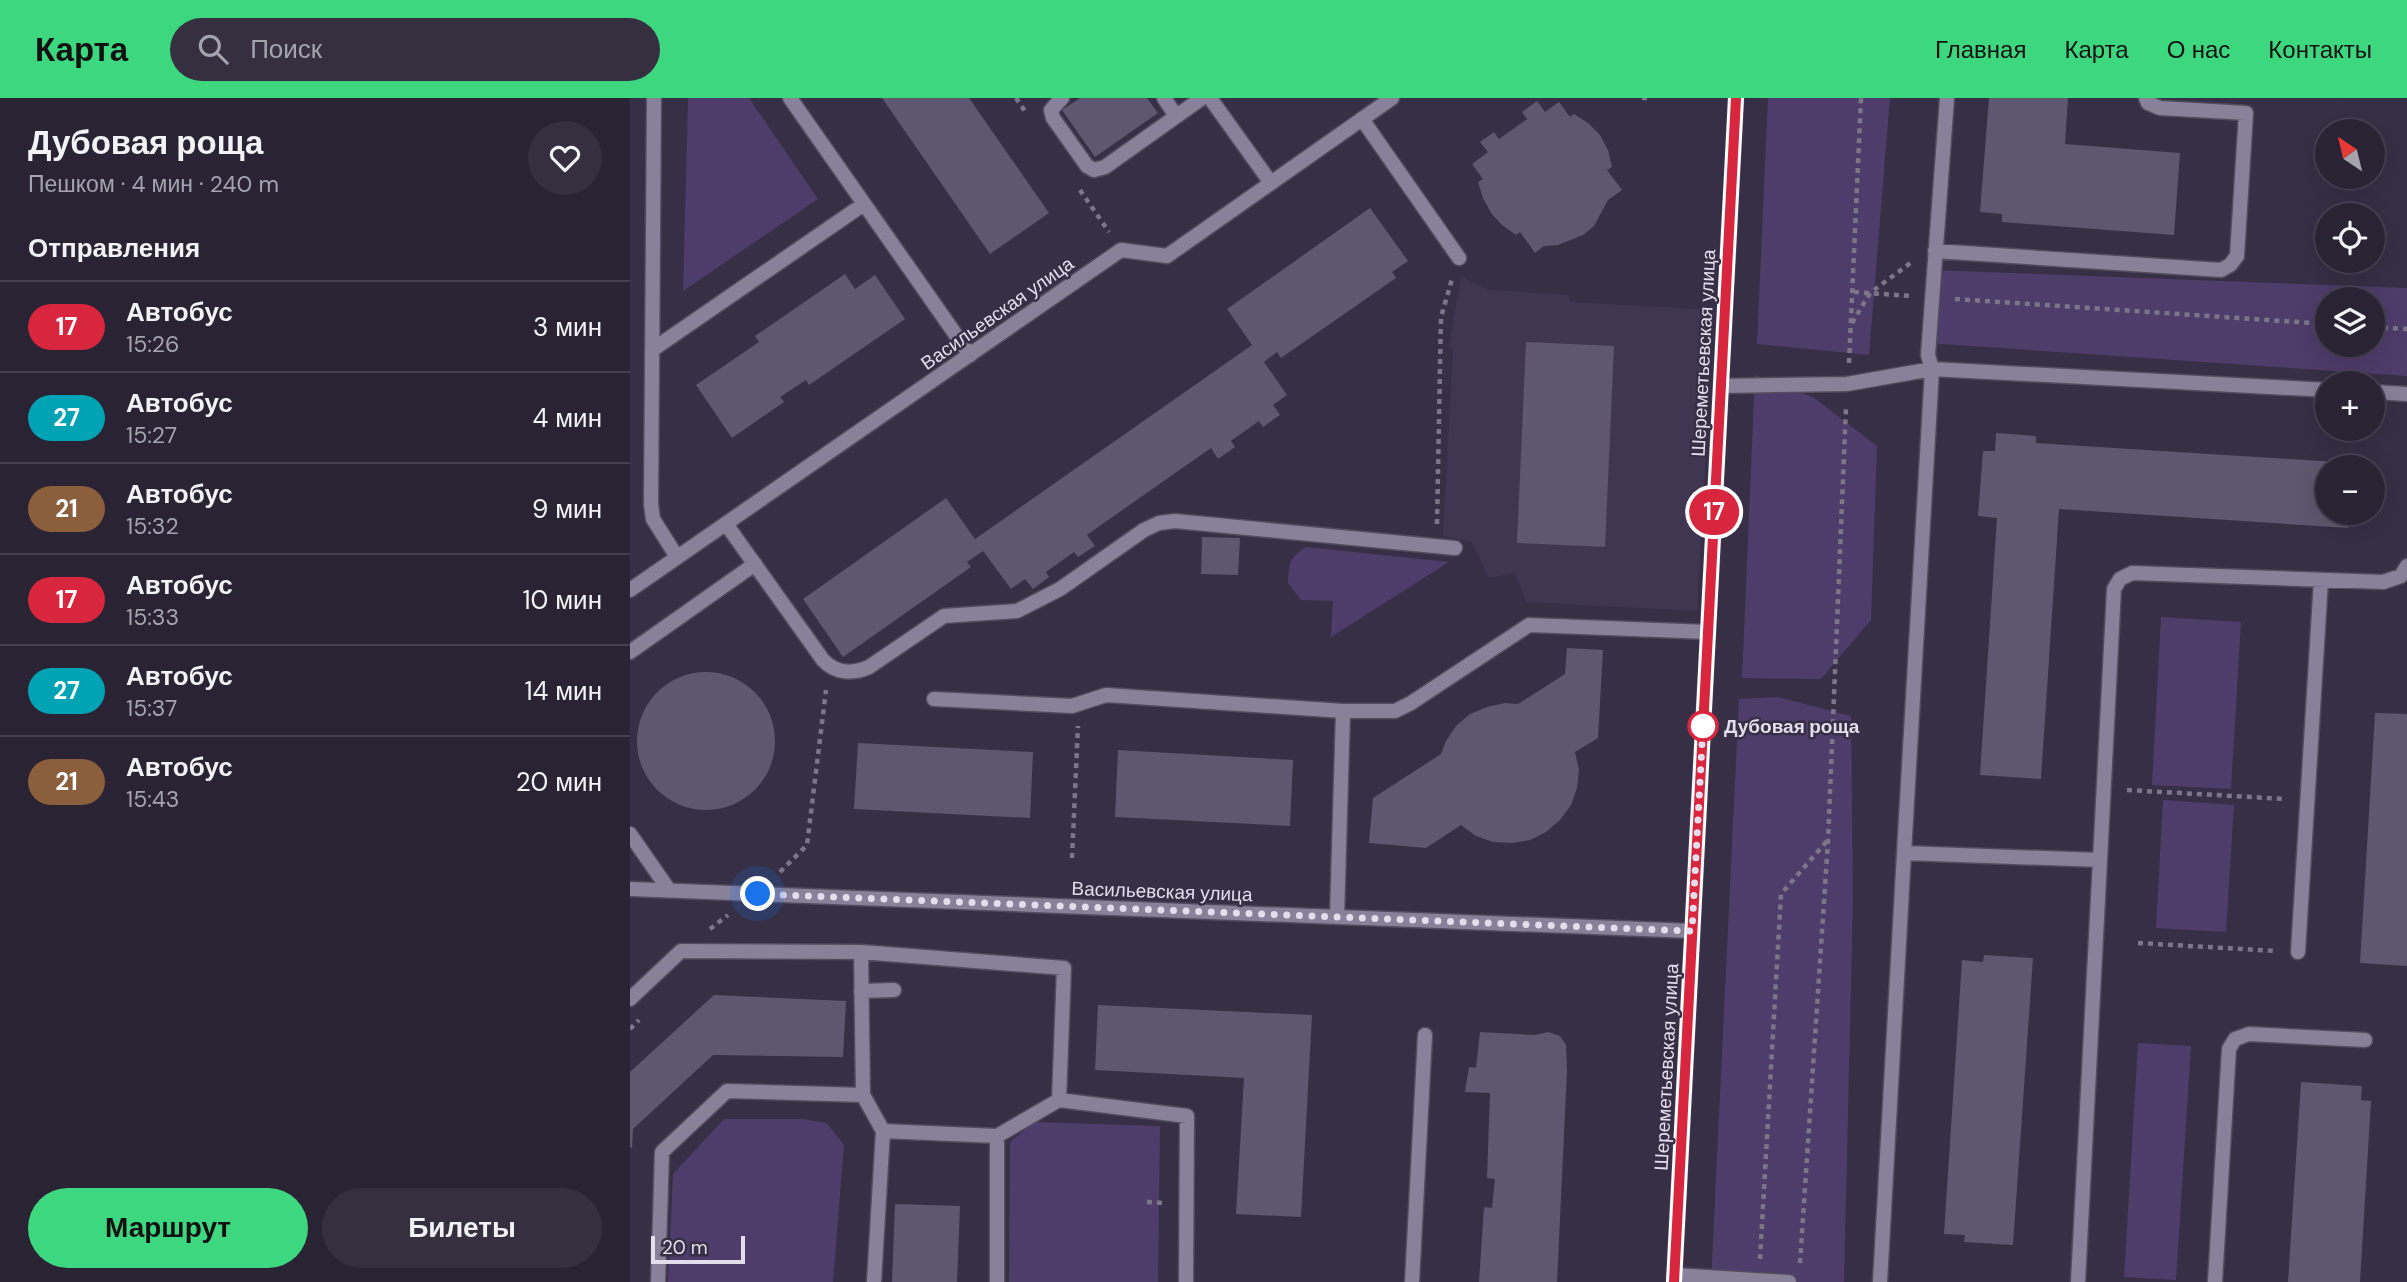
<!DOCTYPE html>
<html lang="ru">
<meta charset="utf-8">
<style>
body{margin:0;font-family:"DM Sans",sans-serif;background:#352f40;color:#f1f3f6;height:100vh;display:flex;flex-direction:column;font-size:26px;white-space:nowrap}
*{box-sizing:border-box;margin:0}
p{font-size:23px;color:#a5a4ac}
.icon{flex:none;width:38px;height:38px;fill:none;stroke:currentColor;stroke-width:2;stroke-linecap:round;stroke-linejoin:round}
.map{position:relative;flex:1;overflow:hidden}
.details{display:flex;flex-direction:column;background:#292334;width:630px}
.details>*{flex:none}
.badge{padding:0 14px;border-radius:23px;font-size:24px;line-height:46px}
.needle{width:46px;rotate:325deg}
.controls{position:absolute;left:1685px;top:21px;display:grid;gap:14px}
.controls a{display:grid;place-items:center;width:70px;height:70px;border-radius:50%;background:#292334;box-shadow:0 7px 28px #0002,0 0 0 2px #45404f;font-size:35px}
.scale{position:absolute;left:21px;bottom:18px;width:94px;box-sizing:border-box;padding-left:7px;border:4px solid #e3deec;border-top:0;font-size:19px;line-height:24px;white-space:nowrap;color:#e3deec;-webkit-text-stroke:5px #372f45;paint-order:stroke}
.you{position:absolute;width:35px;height:35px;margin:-18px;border:5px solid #fff;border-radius:50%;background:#1a73e8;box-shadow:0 0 0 10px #1a73e833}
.map>.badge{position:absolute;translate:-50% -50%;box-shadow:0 0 0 4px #fff}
h2{padding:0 28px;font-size:26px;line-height:63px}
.round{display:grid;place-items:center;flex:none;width:74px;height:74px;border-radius:37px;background:#352f40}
.head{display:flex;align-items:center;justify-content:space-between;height:119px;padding:0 28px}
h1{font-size:33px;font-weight:600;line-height:52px}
.action{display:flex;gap:14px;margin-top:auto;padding:14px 28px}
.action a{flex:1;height:80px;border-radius:42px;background:#3cd77e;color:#111;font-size:28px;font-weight:600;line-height:80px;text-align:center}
.action a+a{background:#352f40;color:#f1f3f6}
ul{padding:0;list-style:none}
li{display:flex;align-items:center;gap:21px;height:91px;padding:0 28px;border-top:2px solid #45404f}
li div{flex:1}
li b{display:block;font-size:26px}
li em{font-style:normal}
li .badge{min-width:77px;font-weight:700;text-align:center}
header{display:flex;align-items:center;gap:42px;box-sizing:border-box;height:98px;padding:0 35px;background:#3cd77e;color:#111}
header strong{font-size:33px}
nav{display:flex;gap:38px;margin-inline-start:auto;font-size:24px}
.search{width:490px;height:63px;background:#352f40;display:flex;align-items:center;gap:18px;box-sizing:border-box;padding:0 24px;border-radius:38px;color:#a5a4ac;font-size:26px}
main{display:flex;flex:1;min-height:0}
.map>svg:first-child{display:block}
.built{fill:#403652}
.green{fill:#4e3c6a;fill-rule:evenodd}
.building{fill:#5f576f}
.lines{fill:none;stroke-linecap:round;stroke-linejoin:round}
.lane-casing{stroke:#524b5d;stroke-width:17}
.street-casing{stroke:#524b5d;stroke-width:17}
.path{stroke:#7d7689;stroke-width:4.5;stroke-dasharray:5 5;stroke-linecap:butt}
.lane{stroke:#89819a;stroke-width:14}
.street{stroke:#89819a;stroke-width:14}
.line-casing{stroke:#fff;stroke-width:16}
.line{stroke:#d7263d;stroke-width:10}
.walk{stroke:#e3deec;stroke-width:7;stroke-dasharray:0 12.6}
.stop-dot{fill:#fff;stroke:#d7263d;stroke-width:3.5}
.labels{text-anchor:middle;stroke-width:5;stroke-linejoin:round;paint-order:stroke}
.street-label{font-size:19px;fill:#e3deec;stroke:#372f45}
.stop-label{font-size:19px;font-weight:bold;fill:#e3deec;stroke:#372f45;text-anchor:start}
</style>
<header>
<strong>Карта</strong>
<div class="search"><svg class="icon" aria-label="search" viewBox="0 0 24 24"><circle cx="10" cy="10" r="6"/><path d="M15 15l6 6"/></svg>Поиск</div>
<nav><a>Главная</a><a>Карта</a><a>О нас</a><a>Контакты</a></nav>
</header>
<main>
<section class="details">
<div class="head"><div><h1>Дубовая роща</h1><p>Пешком · 4 мин · 240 m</p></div><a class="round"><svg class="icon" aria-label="heart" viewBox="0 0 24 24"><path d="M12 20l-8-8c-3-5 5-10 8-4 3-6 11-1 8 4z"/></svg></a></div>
<h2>Отправления</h2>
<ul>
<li><span class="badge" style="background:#d7263d;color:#fff">17</span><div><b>Автобус</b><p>15:26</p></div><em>3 мин</em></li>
<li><span class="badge" style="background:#00a3b4;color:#fff">27</span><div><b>Автобус</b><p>15:27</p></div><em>4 мин</em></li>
<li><span class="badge" style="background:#8b5e3c;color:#fff">21</span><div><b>Автобус</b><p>15:32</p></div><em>9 мин</em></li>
<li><span class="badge" style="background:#d7263d;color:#fff">17</span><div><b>Автобус</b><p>15:33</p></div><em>10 мин</em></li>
<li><span class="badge" style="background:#00a3b4;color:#fff">27</span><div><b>Автобус</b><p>15:37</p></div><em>14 мин</em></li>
<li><span class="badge" style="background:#8b5e3c;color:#fff">21</span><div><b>Автобус</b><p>15:43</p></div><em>20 мин</em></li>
</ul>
<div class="action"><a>Маршрут</a><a>Билеты</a></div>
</section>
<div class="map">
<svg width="1777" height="1184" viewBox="0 0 1777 1184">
<rect width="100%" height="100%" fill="#372f45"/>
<path class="built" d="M831,179L858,192L939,197L940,204L1084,212L1067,513L897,504L884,475L859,480L842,444L813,438L823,251L819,250Z"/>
<path class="green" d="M58,0H119L188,101L53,193Z
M1138,0H1260L1239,257L1127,246Z
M1302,172L1777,190V278L1297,245ZM1698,201H1743V247H1698Z
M1125,277L1183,299L1247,348L1241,522L1191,581L1112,580Z
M676,449L819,464L701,539L703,503L671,502L658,485C659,466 659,459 676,449Z
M1531,519L1611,524L1601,691L1522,687Z
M1148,599L1221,618L1223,801L1214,1184H1081L1109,601Z
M1533,702L1604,707L1596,834L1526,830Z
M1508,945L1561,948L1546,1182L1494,1179Z
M94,1021H173L197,1025L214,1047L203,1184H38L43,1076Z
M404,1024L530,1028L528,1184H379L380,1044Z"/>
<path class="building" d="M252,0H339L419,115L360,156Z
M450,0H517L528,15L465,59L432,12Z
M1359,0H1438L1435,46L1550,55L1544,137L1372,124V116L1350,114Z
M907,3L915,14L929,4L940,19L944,16L958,25L970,37L978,52L982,69L977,72L992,92L978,102L964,128L953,137L928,147L914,148L905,155L890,134L886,137L872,127L861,115L853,100L848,84L853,81L842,66L858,54L850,44L864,34L869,41L897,21L892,14Z
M740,110L778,163L762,174L766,180L651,260L647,254L634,264L657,297L643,307L650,317L633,329L629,323L601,343L605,349L588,361L581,350L471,427L457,437L465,448L448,459L444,454L416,474L419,479L403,491L395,481L381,491L353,453L337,464L341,469L213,559L173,501L316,400L345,441L622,247L597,211Z
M215,176L225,191L245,177L275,221L179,287L176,282L150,299L154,304L102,340L66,287L129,244L125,238Z
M896,244L984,248L975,449L887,445Z
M1366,335L1406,338V345L1723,365L1722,369H1698V415H1719L1718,430L1429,411L1411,681L1350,677L1367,420L1348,418L1353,353H1365Z
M572,439L610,440L608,477L571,476Z
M937,550L973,552L968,640L945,654L949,672L947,690L941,707L930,722L916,734L900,742L882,745L863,744L846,738L831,727L796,750L739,745L743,700L811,656L816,643L826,628L840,616L857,609L875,605L888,606L935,576Z
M7 643a69 69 0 1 1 138 0a69 69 0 1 1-138 0Z
M1745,615L1777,616V868L1730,865Z
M228,645L403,654L400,720L224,711Z
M488,652L663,662L660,728L485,719Z
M1354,857L1403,860L1383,1147L1334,1144L1335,1137L1314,1136L1332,862L1353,864Z
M84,897L216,903L213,959L83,957L3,1031L2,1050L0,1049V974Z
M468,907L682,917L671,1119L606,1116L614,980L465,972Z
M850,934L905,937L918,934L930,938L936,947L937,973L927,1184H849L854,1109L862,1110L865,1081L857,1080L860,995L835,994L839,969L846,970Z
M1671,984L1732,988L1731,1002L1741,1003L1730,1184H1658Z
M265,1106L330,1108L327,1184H262Z"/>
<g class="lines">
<g class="lane-casing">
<path id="lane" d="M24,0L21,406L23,421L47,459
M160,0L340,257
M432,0L421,12L423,20L457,68L464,72L475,69L572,0
M534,0L546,18
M580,0L641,85
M1317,0L1298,257L1302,271L1274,755L1470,762L1484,491L1490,481L1502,475L1753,484L1771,478L1777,468
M732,21L829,160
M1305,153L1591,172L1600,167L1607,158L1616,15L1530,10L1518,5L1516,0
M22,252L234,106
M1091,288L1217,286L1302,271L1698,292
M1743,294L1777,296
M96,426L193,562C206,576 223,576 239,569L314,518L387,513L430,491L514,432L529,425L545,423L825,450
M0,554L125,466
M304,601L442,608L476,597L713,613L707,819
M713,613H765L781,605L899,527L1078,534
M0,736L39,792
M231,854L434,870L429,1002
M1668,854L1691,482
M231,893L264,892
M0,901L51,853L231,854L233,997L253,1033L244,1184
M253,1033L367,1038
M1044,1177L1159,1184
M28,1184L32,1054L97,993L233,997
M367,1184V1038L429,1002L557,1018L556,1184
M782,1184L795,937
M1250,1184L1274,755
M1448,1184L1470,762
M1585,1184L1599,951L1605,941L1619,936L1735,942"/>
</g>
<g class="street-casing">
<path id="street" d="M0,492L491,152L537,158L762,0
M0,791L1062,833
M1044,1184L1106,0"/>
</g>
<path class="path" d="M386,0L397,16
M1012,0H1020
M450,92L479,134
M1224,194L1281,198
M1325,201L1698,226
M1222,225L1240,195L1283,163
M1743,229L1777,231
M1219,265L1231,0
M807,426L811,219L822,181
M1497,692L1656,701
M442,760L448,628
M150,774L177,747L196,592
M80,831L98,817
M1508,845L1646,853
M0,931L9,922
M517,1104L534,1105
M1130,1161L1151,796L1197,743
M1170,1165L1198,743L1216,309"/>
<use href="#lane" class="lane"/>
<use href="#street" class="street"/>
</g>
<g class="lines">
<g class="line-casing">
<path id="line" d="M1044,1184L1106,0"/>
</g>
<use href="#line" class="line"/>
<path class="walk" d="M128,796L1062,833L1073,628"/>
</g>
<circle class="stop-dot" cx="1073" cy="628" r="14"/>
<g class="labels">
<g class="street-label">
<text transform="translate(367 215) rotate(-35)" y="7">Васильевская улица</text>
<text transform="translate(1073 255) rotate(-87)" y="7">Шереметьевская улица</text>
<text transform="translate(532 793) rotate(2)" y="7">Васильевская улица</text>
<text transform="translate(1036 969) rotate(-87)" y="7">Шереметьевская улица</text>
</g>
<g class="stop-label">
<text x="1094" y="635">Дубовая роща</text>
</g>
</g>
</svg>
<div class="controls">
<a><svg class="needle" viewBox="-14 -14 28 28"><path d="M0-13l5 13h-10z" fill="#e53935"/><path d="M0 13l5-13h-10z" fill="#a5a4ac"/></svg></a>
<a><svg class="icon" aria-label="locate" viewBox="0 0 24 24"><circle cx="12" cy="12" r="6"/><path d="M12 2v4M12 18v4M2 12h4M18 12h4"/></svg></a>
<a><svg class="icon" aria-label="layers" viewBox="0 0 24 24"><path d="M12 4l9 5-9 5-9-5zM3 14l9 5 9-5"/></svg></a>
<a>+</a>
<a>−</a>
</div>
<div class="scale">20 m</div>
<div class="you" style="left:128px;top:796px"></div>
<b class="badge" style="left:1084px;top:414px;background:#d7263d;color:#fff">17</b>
</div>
</main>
